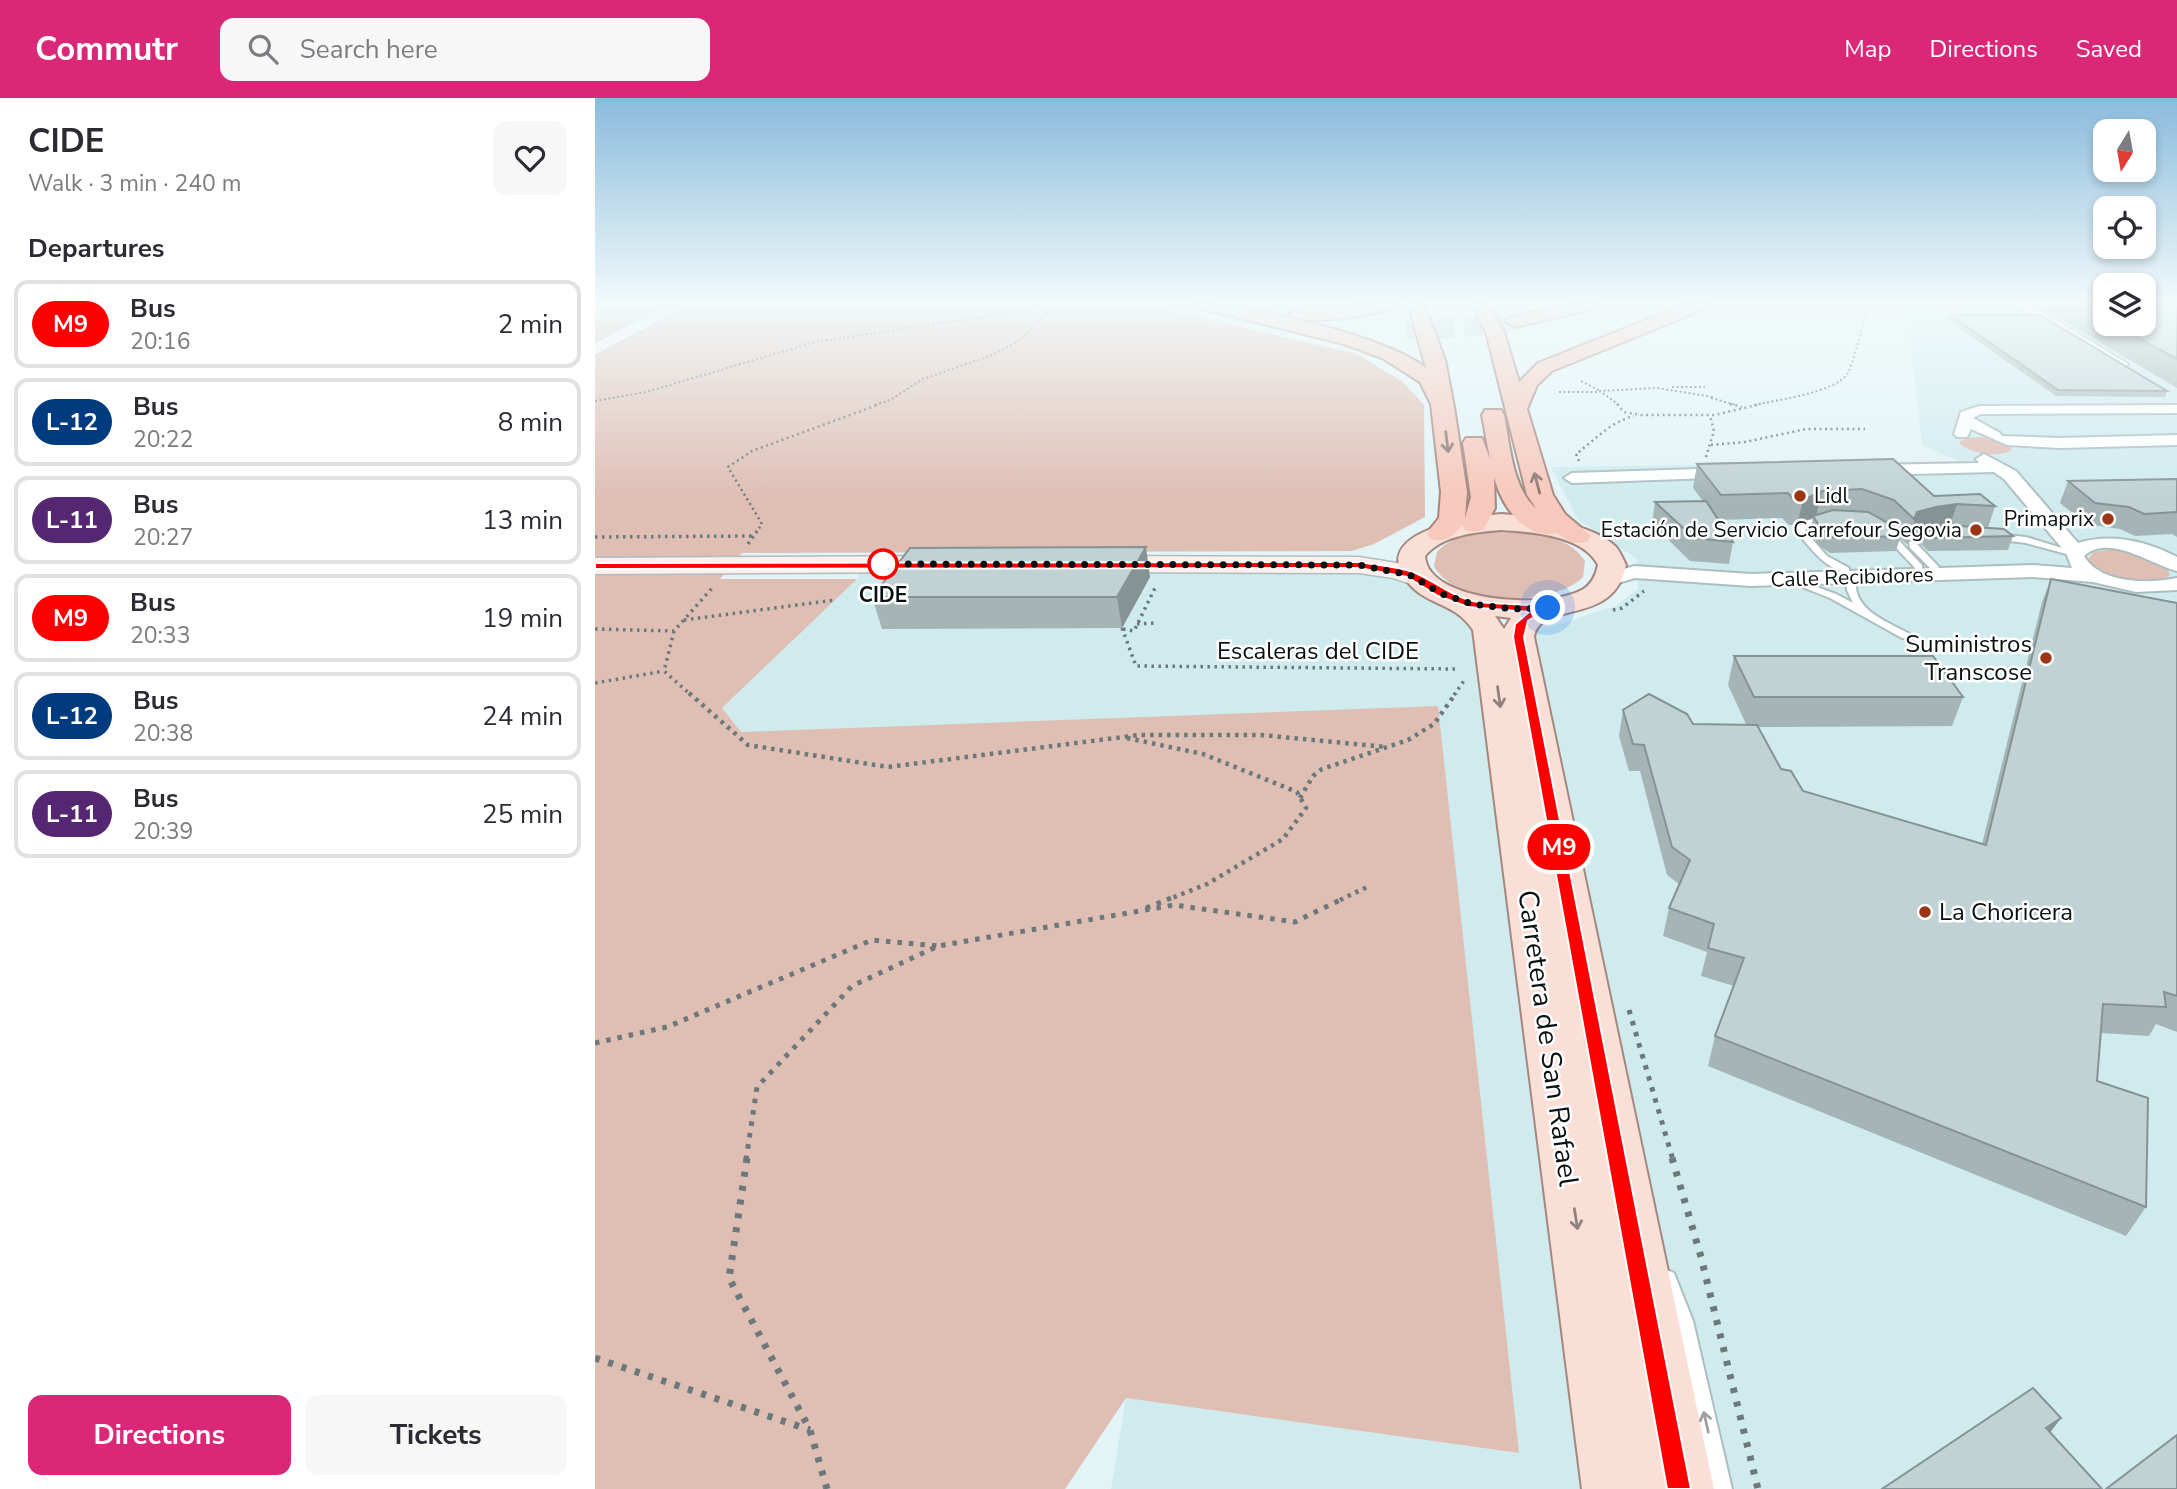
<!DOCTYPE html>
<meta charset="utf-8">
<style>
body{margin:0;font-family:"Nunito Sans",sans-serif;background:#f7f7f7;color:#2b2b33;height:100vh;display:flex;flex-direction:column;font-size:26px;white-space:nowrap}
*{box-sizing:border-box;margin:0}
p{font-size:23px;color:#7c7c81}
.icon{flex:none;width:38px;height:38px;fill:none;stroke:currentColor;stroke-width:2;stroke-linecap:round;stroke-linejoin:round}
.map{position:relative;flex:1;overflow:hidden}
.sheet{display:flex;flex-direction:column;background:#fff;width:595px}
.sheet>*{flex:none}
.badge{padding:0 14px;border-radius:23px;font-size:24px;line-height:46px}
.needle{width:46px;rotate:191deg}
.controls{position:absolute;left:1498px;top:21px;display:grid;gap:14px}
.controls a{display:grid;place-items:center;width:63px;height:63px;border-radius:14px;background:#fff;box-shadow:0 4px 10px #0003;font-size:35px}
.you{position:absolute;width:35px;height:35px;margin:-18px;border:5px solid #fff;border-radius:50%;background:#1a73e8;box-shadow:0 0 0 10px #1a73e833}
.map>.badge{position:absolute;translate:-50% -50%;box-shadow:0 0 0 4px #fff}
h2{padding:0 28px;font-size:26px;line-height:63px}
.round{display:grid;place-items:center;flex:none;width:74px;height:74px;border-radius:14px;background:#f7f7f7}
.overview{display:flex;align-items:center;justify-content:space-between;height:119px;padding:0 28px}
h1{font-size:33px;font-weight:700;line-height:52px}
.primary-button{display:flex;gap:14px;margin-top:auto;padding:14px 28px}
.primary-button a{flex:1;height:80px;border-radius:14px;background:#db2777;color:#fff;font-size:28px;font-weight:700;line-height:80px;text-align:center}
.primary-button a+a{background:#f7f7f7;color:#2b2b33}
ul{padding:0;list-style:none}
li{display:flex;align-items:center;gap:21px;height:88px;margin:0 14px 10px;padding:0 14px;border:4px solid #e1e1e2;border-radius:14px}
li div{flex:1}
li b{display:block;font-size:26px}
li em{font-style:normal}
li .badge{min-width:77px;font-weight:700;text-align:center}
header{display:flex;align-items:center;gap:42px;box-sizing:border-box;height:98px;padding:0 35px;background:#db2777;color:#fff}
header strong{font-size:33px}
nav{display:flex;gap:38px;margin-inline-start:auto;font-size:24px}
.search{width:490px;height:63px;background:#f7f7f7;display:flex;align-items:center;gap:18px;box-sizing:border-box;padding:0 24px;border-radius:14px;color:#7c7c81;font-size:26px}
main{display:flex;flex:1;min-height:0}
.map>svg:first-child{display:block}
.built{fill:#cfebee}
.green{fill:#dfbeb4}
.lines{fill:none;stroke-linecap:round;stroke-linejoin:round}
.highway-tunnel{stroke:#c2d2d4;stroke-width:19;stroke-dasharray:19 10;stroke-linecap:butt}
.lane-casing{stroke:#adbec1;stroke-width:4}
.street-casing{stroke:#adbec1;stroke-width:4}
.secondary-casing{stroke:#adbec1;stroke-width:3}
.primary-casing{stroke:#a48880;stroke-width:4}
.highway-casing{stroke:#a48880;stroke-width:4}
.path-far5{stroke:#6d787a;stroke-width:2;stroke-dasharray:2 2.5;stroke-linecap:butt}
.path-far4{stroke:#6d787a;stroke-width:2.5;stroke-dasharray:2 3.5;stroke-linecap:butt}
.path-far3{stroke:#6d787a;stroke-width:3.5;stroke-dasharray:2.5 4.5;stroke-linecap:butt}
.path-far2{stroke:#6d787a;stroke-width:4.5;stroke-dasharray:3.5 5;stroke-linecap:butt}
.path-far1{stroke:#6d787a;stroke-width:5;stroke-dasharray:4.5 7;stroke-linecap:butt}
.path{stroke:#6d787a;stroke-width:7;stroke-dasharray:5 9;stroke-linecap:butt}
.lane{fill:#fff;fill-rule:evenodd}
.street{fill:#fff;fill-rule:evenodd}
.secondary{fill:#fdefeb;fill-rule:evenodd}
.primary{fill:#fadfd7;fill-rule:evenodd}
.highway{fill:#f7c9bc;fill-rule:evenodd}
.wall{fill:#a5b5b6}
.shaded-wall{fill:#869394}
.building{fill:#c0d2d4;stroke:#869394;stroke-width:2}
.oneway{stroke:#8c766f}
.oneway2{stroke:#8e827e}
.oneway3{stroke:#9d9fa0}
.line{fill:#f00;stroke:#fff;stroke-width:2}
.walk{stroke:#0a1011;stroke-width:7;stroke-dasharray:0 12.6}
.poi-dot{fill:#9c3416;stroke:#fff;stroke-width:2.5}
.stop-dot{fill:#fff;stroke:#f00;stroke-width:3.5}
.labels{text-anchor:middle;stroke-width:5;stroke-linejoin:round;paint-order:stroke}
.far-poi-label{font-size:21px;fill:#0a1011;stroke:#fff;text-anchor:end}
.far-street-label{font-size:21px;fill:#0a1011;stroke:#fff}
.far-stop-label{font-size:21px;font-weight:bold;fill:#0a1011;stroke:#fff}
.poi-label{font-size:24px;fill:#0a1011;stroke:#fff;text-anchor:end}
.street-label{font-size:24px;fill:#0a1011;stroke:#fff}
.near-street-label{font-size:28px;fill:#0a1011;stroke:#fff}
</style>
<header>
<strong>Commutr</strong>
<div class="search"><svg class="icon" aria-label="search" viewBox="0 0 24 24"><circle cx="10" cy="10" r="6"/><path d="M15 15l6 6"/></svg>Search here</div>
<nav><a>Map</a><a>Directions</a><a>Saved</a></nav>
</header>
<main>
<section class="sheet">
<div class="overview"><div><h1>CIDE</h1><p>Walk · 3 min · 240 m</p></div><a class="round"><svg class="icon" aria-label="heart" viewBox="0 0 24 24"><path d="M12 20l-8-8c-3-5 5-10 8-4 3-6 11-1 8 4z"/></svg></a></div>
<h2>Departures</h2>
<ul>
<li><span class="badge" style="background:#f00;color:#fff">M9</span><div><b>Bus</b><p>20:16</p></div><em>2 min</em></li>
<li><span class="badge" style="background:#003b80;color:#fff">L-12</span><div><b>Bus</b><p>20:22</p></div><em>8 min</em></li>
<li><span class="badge" style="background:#552671;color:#fff">L-11</span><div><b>Bus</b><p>20:27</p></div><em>13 min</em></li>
<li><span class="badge" style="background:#f00;color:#fff">M9</span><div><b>Bus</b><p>20:33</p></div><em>19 min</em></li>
<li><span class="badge" style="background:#003b80;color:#fff">L-12</span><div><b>Bus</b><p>20:38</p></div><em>24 min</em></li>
<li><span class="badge" style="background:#552671;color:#fff">L-11</span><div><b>Bus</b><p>20:39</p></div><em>25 min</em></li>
</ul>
<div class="primary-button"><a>Directions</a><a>Tickets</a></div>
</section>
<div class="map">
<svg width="1582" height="1391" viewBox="0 0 1582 1391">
<rect width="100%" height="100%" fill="#e2f4f6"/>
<path class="built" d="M1311,206H1510V226H1549L1582,206V1391H516L531,1300L924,1355L146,634L127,610L262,481L263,472L746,471L809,479L882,526L955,529L1021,508L1043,491L1042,461L983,422L956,369L1364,363L1327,347Z"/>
<path class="green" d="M0,206H547L762,256L808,284L829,307L830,419L779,446L757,453L147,455L125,481H262L127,610L146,634L843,608L924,1355L531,1300L470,1391H0Z
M1371,340C1385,338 1409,339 1417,352C1402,360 1379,356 1366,347L1364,344Z
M916,433C942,435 975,439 990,463L988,479C959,509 860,509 839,468L842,454C860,434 890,433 916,433Z
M1517,451L1529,452L1571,467L1575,477C1559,492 1505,480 1493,461L1499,454Z"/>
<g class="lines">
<path class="highway-tunnel" d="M811,231L865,230L920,224"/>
<g class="lane-casing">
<path id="lane" d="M1232,419L1236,422L1235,424L1218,426L1210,432L1211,434L1232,458L1254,470V474C1233,474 1215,450 1203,435V429L1213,422Z
M1290,434H1296L1327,467V471H1321L1290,438Z
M1344,436L1348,439L1347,441L1322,446L1344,469L1339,472L1336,471L1315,450L1314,444Z
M1401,436L1431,439L1483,455L1479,458L1431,445L1398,441L1397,439Z
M1257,476L1262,479C1254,511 1293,524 1315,536V540H1307L1235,500L1189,482L1191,480H1197L1241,496L1258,505L1252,492V479Z
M1072,1172L1079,1175L1098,1223L1137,1391H1115L1078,1223L1062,1181L1065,1175Z"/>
</g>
<g class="street-casing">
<path id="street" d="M1420,206H1434L1533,266L1531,269H1521Z
M1582,307V315L1386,316L1378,320L1405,335L1407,338L1464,340L1582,337V347L1464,350L1412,347L1376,331L1372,339H1362L1359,336L1366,314L1384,308Z
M1389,356L1421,373L1483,445C1516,435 1551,443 1582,459V473C1557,467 1514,435 1489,458C1505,486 1555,486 1582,480V492L1541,494L1498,484L1438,479L1156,488L1040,480L1013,488L1006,486L1003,482L1006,478L1039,468L1156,476L1438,467L1477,470L1471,455L1409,381L1399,374L1276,377L1268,372L1276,367L1384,365L1381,361Z
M1136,370L1142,371L1144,375L1142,379L977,385L969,380L977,375Z"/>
</g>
<g class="secondary-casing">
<path id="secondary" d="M75,206H95L0,257V245Z
M353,458L363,460L367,466L363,472L353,474L0,476V460Z
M502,458L764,459L814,467L835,475L839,481L835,487L825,489L798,480L764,475L502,474L492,472L488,466L492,460Z"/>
</g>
<g class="primary-casing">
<path id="primary" d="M906,416C938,418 996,425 1020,448C1025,453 1028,461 1031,467C1019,530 945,501 939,539L1119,1391H987L878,532C860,505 836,508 817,489C766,436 871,419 906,416ZM906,432C936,434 988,437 1003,467C1001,476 998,484 990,490C959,512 833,506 830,458C847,437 882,434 906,432ZM900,518L916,520L909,531Z"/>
</g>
<g class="highway-casing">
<path id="highway" d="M601,206C653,206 790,238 831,270L813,206H829L850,262L859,309L872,394L870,420L876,399L868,345L871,340H887L895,361L887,317L890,312H906L909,317C915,346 917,390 941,410L932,397L891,234L877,206H893L909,234L924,284L943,265L1091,206H1114L1112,210L957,273L942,287L932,311L958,397L970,416L996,438L992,444C978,447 972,443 962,435C929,443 906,406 899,379L900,410L888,432L879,434L870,432L867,427C857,439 851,445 835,441L832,435L844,420L846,394L836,306L825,284L787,260L749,246L603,210Z
M770,206H803L801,210C780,215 709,231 694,216C704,207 753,209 770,206Z
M975,206H1004L1002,210L920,229L911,224L914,220Z"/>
</g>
<path class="path-far5" d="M986,283L1005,293
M1077,289H1110
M964,294H1005
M1116,300L1141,307
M0,303L51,294L220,244L427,213L447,206
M280,307L295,302L328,281L395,258L425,242L452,215L441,208
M1024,307L1005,293L1062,290L1118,299
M1159,307C1181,302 1239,295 1252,276C1258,267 1266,232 1270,219L1263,206"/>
<path class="path-far4" d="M1022,306L1029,314L1046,317H1119L1166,306
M1135,306L1147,309
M1116,347L1150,344L1211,331H1270
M1111,359L1119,333L1115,318
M984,363L981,356C1000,342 1015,324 1039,318
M161,435L167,426L133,369L157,353L285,306"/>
<path class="path-far3" d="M0,439L158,438
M153,446L162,433
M1018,512L1027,510L1049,493
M89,522L240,502
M542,526L559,525
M527,530L541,568L861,571
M0,531L79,533L119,488
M528,531L539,533L561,488
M79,533L69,573L96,597
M1427,545L1437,547
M0,585L69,573
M859,597L871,580"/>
<path class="path-far2" d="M94,595L153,647L293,669L544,637H666L791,649
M532,640L608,656L702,694L711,710L688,741L612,786L572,802
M705,700L718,678L727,671L813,642L839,626L861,595
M745,802L772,789"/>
<path class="path-far1" d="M551,810L576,800
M1034,912L1078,1062
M0,945L72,929L277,842L343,848
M151,1062L162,989L257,888L343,848L579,807L700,824L749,800"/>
<path class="path" d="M152,1060L134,1180L215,1332L232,1391
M1077,1060L1106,1159L1163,1391
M0,1260L215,1332"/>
<use href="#lane" class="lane"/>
<use href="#street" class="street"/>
<use href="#secondary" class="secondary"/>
<use href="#primary" class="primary"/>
<use href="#highway" class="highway"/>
</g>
<path class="wall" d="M1446,206H1510V226H1549L1582,206V290L1448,211L1449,208Z
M1355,217L1572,293L1570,299L1461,298L1353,222Z
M1102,366L1339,398L1400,408L1393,430L1418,438L1413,452L1333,453L1327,447L1330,435L1314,439L1312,446L1305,440L1301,453L1235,455L1223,447L1215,433L1218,420L1202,427H1194L1187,420L1124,422L1138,444L1134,466L1095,463L1057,426L1060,404L1108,403L1098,390Z
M1582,381V439L1577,436L1540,438L1525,431L1491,426L1465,405L1473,383Z
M555,479L527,530L287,531L277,499Z
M1456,481L1582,505V934L1561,926L1554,938L1506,935L1502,983L1551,1109L1531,1138L1113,968L1120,938L1139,888L1106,878L1112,854L1068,838L1074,810L1084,786L1072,777L1045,673H1034L1024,638L1028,612L1098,626H1151L1133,587L1139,558L1368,599L1357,628L1163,629L1186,671L1208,693L1387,746L1447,504Z"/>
<path class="shaded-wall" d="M1227,393L1221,418L1202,427L1208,402Z
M1362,406L1354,431L1331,433L1330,435L1314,439L1312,446L1322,414L1341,409Z
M551,449L555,479L527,530L522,499Z
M1466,1320L1439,1356L1451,1330Z"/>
<path class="building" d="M1482,206H1510V222Z
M1549,206H1582V261L1518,226H1549Z
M1355,217H1445L1572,293L1463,292Z
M1298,361L1339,398L1385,396L1400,408L1362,406L1341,409L1322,414L1319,421L1299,402L1267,391L1227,393L1208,402H1199L1193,395L1126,397L1102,366Z
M1582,381V414L1549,416L1534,409L1500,405L1473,383Z
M1111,403L1138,444L1099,440L1060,404Z
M1238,412L1273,414L1291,424L1306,438L1239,440L1227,432L1218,418Z
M1365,428L1409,431L1418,438L1337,440L1331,433Z
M551,449L522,499H277L315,450Z
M1456,481L1582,505V898L1569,894L1571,909L1508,906L1502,983L1553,1000L1551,1109L1120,938L1149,860L1113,850L1119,826L1074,810L1095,762L1077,749L1049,647L1038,646L1028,612L1054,596L1092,616L1098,626L1162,627L1186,671L1196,673L1208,693L1391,747Z
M1139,558H1338L1368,599H1159Z
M1438,1290L1466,1320L1451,1330L1507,1391H1287Z
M1582,1337V1391H1511Z"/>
<defs><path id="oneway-shaft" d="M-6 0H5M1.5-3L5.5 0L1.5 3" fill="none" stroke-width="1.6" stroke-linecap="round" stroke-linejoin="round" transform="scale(1.75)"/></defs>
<g class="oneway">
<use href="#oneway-shaft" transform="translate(852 344) rotate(83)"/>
<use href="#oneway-shaft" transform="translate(942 385) rotate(-105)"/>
</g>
<g class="oneway2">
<use href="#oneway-shaft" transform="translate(904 599) rotate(82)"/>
<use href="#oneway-shaft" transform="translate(981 1121) rotate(81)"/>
</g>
<use class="oneway3" href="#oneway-shaft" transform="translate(1111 1324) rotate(-103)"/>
<linearGradient id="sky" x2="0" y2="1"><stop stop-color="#8abbdc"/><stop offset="0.51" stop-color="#f2fafb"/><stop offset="1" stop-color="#f2fafb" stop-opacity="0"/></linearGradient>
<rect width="1582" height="401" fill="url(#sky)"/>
<path class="line" d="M764,464C781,467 802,468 818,474C841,483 858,500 883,504C897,506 947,506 954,510L933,523L929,539L1096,1391H1072L918,539L920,526L934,514L873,509L843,498L812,479L764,470L0,471V465Z"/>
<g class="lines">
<path class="walk" d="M288,466L764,467L815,477L847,496L877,506L918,511L953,510"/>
</g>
<g class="poi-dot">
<circle cx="1205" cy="398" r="7"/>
<circle cx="1513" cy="421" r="7"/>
<circle cx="1381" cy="432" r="7"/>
<circle cx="1451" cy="560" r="7"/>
<circle cx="1330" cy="814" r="7"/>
</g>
<circle class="stop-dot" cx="288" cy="466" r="14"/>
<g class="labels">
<g class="far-poi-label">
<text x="1219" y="405" text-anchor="start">Lidl</text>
<text x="1499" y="428">Primaprix</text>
<text x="1367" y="439">Estación de Servicio Carrefour Segovia</text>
</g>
<g class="far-street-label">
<text transform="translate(1257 479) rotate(-2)" y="7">Calle Recibidores</text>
</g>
<g class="far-stop-label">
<text x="288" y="504">CIDE</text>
</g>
<g class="poi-label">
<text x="1437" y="554">Suministros<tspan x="1437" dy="28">Transcose</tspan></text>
<text x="1344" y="822" text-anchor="start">La Choricera</text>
</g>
<g class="street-label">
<text x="723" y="561">Escaleras del CIDE</text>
</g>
<g class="near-street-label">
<text transform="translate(954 940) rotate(82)" y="10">Carretera de San Rafael</text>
</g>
</g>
</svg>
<div class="controls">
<a><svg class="needle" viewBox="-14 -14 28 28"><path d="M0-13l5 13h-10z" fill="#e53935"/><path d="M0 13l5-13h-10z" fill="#7c7c81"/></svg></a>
<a><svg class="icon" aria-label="locate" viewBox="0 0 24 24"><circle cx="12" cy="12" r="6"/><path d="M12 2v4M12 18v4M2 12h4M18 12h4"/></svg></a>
<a><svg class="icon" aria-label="layers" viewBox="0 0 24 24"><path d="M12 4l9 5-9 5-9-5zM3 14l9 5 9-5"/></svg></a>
</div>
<div class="you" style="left:953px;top:510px"></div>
<b class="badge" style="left:964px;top:749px;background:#f00;color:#fff">M9</b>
</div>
</main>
